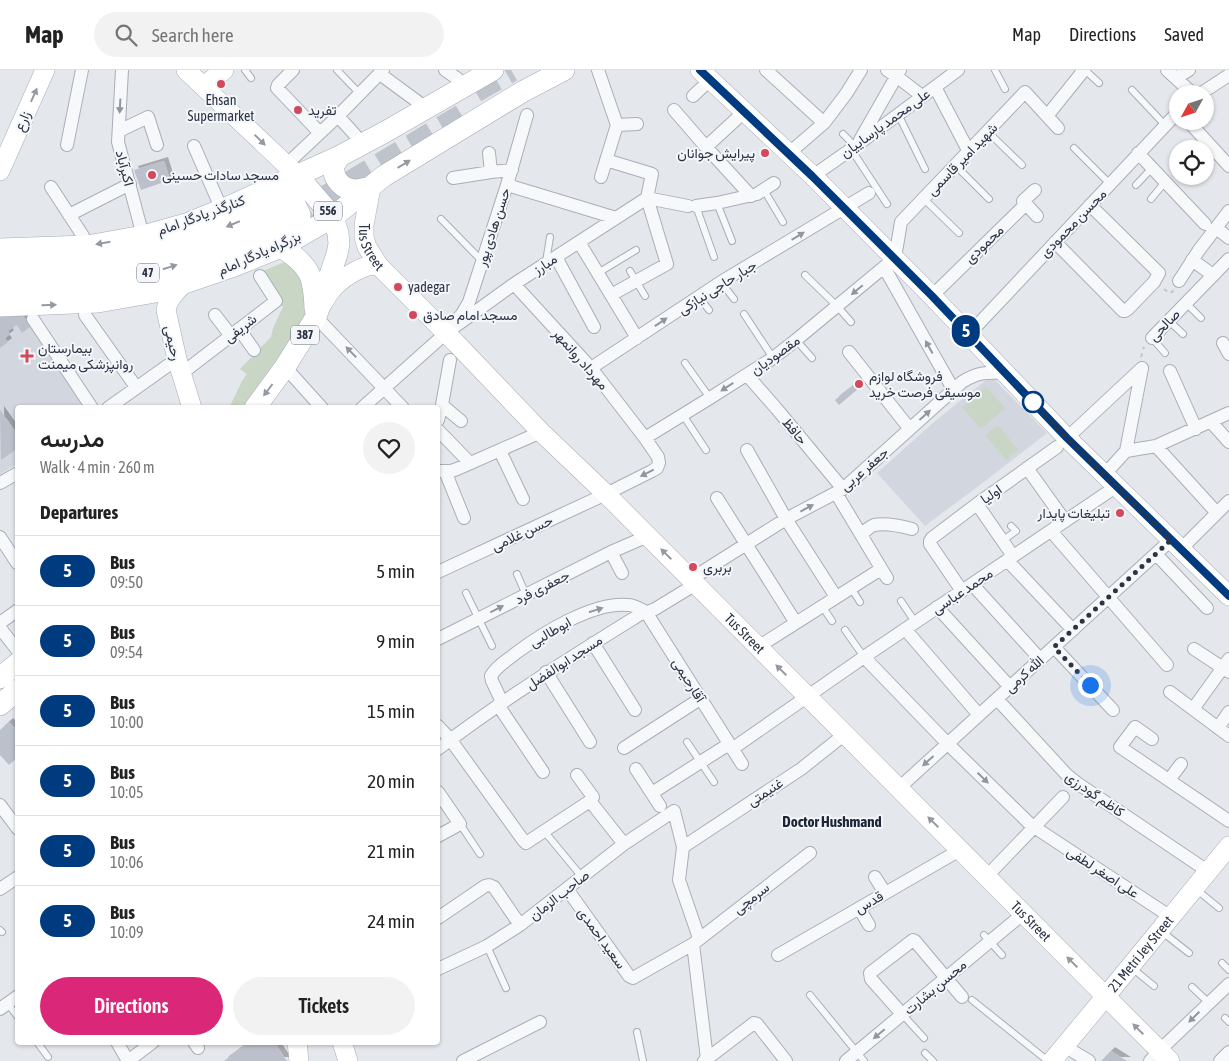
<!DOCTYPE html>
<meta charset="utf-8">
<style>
body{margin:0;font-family:"Asap Condensed",Vazirmatn,sans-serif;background:#f2f2f2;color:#222;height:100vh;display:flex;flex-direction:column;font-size:19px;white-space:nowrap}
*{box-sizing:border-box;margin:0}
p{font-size:16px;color:#767676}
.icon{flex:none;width:28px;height:28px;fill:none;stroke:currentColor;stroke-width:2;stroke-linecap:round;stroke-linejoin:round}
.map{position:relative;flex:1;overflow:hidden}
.sheet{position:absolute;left:15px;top:335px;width:425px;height:640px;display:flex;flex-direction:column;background:#fff;border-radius:5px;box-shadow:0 1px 4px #0004}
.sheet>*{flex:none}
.badge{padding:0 10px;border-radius:16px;font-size:18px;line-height:32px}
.needle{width:32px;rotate:230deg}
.controls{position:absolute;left:1169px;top:15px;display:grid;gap:10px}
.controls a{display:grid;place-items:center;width:45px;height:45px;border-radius:50%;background:#fff;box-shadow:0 1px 4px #0004;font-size:25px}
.you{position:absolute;width:25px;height:25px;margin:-12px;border:4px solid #fff;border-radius:50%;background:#1a73e8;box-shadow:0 0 0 8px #1a73e833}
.map>.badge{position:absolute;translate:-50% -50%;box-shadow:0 0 0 2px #fff}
h2{padding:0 25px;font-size:19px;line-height:45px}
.round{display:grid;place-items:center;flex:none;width:52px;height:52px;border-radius:26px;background:#f2f2f2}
.summary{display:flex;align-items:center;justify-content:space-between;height:85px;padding:0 25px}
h1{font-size:24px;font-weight:600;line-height:38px}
.cta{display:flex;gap:10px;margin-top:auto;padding:10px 25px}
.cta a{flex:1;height:58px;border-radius:30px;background:#db2777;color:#fff;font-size:20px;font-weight:600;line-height:58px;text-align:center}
.cta a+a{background:#f2f2f2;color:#222}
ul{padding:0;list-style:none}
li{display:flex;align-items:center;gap:15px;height:70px;padding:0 25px;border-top:1px solid #e0e0e0}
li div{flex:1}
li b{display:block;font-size:19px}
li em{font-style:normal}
li .badge{min-width:55px;font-weight:700;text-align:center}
header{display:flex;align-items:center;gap:30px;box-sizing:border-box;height:70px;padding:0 25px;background:#fff;border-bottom:1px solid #e0e0e0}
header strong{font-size:24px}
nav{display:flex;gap:28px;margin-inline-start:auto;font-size:18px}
.search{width:350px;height:45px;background:#f2f2f2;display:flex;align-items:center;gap:12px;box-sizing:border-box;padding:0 18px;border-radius:28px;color:#767676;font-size:19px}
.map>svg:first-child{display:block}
.built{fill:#d2d6de}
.green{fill:#c9d6c5}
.building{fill:#bbc0ca;filter:url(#shadow)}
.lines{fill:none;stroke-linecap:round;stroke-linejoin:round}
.highway-tunnel{stroke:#bfc3cb;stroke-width:24;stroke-dasharray:24 12;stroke-linecap:butt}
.lane-casing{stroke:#a9aeb7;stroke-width:8}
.street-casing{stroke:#a9aeb7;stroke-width:14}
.secondary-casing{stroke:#a9aeb7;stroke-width:20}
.primary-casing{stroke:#a3abb8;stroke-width:22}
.highway-casing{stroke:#8b94a3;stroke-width:25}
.path{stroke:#c2c5cb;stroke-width:2;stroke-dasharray:4 4;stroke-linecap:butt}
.lane{stroke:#f7f8fa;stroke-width:6}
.street{stroke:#f7f8fa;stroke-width:12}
.secondary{stroke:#fff;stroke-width:19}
.primary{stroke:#fff;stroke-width:21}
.highway{stroke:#fff;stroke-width:24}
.oneway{fill:#959aa2}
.oneway2{fill:#9196a0}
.line-casing{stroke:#fff;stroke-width:11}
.line{stroke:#003b80;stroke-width:8}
.walk{stroke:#2b3445;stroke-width:5;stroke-dasharray:0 9}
.poi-dot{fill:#d1495b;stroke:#f4f6f9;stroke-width:2}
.stop-dot{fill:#fff;stroke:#003b80;stroke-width:2.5}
.labels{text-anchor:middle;stroke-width:4;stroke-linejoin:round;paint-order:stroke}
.shield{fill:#f4f6f9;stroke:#676e7b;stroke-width:1}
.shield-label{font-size:12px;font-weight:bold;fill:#2b3445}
.poi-label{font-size:14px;fill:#2b3445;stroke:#f4f6f9;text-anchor:start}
.street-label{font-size:14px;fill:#2b3445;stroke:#f4f6f9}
.neighbourhood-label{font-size:15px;font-weight:bold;fill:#1d2536;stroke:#f4f6f9}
</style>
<header>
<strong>Map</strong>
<div class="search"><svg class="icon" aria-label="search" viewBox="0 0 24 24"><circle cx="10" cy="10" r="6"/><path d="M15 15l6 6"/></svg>Search here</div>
<nav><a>Map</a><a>Directions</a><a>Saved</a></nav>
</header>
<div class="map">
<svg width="1229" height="991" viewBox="0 0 1229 991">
<defs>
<filter id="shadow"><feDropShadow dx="4" dy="-4" stdDeviation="0" flood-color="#0004"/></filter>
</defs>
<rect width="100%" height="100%" fill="#e4e7ec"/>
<path class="built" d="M25,241L88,337L18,338L17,394L0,404V243Z
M986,310H995L1047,363L984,412L925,456L877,403L933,353Z"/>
<path class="green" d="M285,192L298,201L312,238L251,337L229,338L242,311L247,304L240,299L271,267L273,258L283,237L260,202Z
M986,317L1005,338L981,359L962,337Z
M998,355L1018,380L1006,390L985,365Z"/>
<path class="building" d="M164,91L170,110L141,120L134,100Z
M22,244L31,256L22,263L17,255L8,261L10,264L5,268L8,272L0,278V246Z
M862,309L865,313L839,335L835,330Z
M0,340L18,365V378L1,390Z
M9,652L18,661V687L9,695L0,685V660Z
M249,972H274L287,991H224Z
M1111,981L1127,991H1101Z"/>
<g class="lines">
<path class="highway-tunnel" d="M475,21L511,0
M288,150L462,46"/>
<g class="lane-casing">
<path id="lane" d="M245,0L251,8
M337,0L360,24
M995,0L1005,19
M1085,0L1099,13
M1132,20L1165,55
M898,44L925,99
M988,62L1022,95
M843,64L855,76
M1074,78L1110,114
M851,79L887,134
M956,96L989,129
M1136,115L1152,98
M764,120L783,152
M924,129L959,163
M1151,129L1165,112
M717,133L732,171
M696,136L714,187
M441,149L482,191
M546,192L550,167
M630,201L645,226
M598,203L636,180
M805,205L837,236L851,252
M721,212L734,229
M699,227L709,240
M1186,233L1201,248
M744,244L773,288
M1168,250L1183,264
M1152,268L1165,283
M796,270L812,288
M685,293L710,328
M683,345L706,380
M1002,471L1016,461L1011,456
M517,504L526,525
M851,518L860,532
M466,523L492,576
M901,531L915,552
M822,536L832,551
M845,560L864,587
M687,672L714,712
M460,754L480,784
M544,761L582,807
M1197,820L1219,838
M0,860L2,862
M1161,861L1189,883
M984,865L1002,885
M487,876L506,918
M1222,893L1229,900
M1132,898L1154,916
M1192,917L1209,933
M810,925L864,991
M972,930L1048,991
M7,933L18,947
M902,944L924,968
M1225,948L1229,952
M637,962L643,991
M37,972L48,987
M925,983L933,991"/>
</g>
<g class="street-casing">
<path id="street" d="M122,0L118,72L143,166
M293,0L278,15L277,18L320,63
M445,0L458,9
M598,0L617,55L601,107
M766,0L824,53
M887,0L896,6L922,26
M1167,0L1193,24
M380,4L418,32
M1176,8L1189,0
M935,17L969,82
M1200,24L1229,5
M693,26L710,10
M674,40L706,77L751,126
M338,46L356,66
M1047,46L1084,0
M1188,51L1229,96
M617,55L637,54
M119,61L148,47L157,75
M860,70L900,0
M67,75L82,0
M194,76L222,140
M706,77L744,42
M489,83L491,102
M1138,83L1205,154
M788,84L824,53L846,24L861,0
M606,90L652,104L647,128L667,194L611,225
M286,95L338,46L383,0
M813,106L857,75L958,0
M453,108L491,102L512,100
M507,115L616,148
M51,117L83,166
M647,128L688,136
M1026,134L1023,131L1035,120
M696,136L717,133L757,124L774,113
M69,145L130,114
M1216,158L1229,168
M579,172L637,268
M1055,172L1123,241H1125L1128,239L1154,212L1159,203L1090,135
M556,187L594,257
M1192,190L1213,205
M884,197L953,319
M1179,211L1199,180L1229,141
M932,226L1026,134L1037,146
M85,245L136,317
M215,245L231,266
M316,247L403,338
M33,249L92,338
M455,252L462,244L469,232L507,115L527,45
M239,259L254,280
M969,264L1178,42
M1152,268L1229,189
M1223,273L1229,284
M849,282L909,358
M285,297L322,338
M591,298L721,212L869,123
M1170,301L1196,359
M181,304L276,231L260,206
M747,305L776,338L843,419
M442,335L461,351
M108,338L177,289
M362,338L446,263L514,214L647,128
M438,350L442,335L450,290
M1211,352L1229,372
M438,360L470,393
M645,368L710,328L773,288L796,270L895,188L901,152L1025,22L1058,58
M1067,368L1142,298
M1156,376L1217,443
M747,380L786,449L836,527
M500,381L523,429
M1126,381L1142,298
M1027,398L1065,451
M438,401H451L457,399L541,362
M445,401L464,448
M1105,404L1126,381L1156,376L1229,343
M0,413L18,403
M836,423L887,508
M717,428L796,553
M977,434L1013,486
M1051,461L1167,595
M861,465C865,461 869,457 874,455C885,453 901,456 912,459
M0,467L17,493
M1181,479L1229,431
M611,482L622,503
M1156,484L1207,538
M1007,490L1073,560
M438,502L606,424L652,401L657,398L659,393L658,387L645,368L591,298L514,214
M691,509L786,449L843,419L962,312C978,302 987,302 1005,303
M972,514L1040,589
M962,521L930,474V471L932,468L977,434L1057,377
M937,537L1010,617
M0,553L18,540
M0,558L18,581
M905,559L979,645
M438,569L611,482L648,466
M593,573L635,640
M758,577L881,499
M1054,577L1113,640
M1194,579L1229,602
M864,587L948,674L1031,755L1171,847
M546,602L590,672
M1170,622L1229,666
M997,629L1067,705L1077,713L1209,802
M502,632L492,611L491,606C496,596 508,590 516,583C543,563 594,531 628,535C635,535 640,539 646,542L742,694
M498,635L543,702
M1193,639L1229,589
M438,656L450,669L523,770L526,773L590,731
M1218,658L1229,642
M1152,669L1135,657L1120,677L1229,751
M624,678L700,629
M438,679C502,630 570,588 639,545L655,539L696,514
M732,679L864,587L1117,416
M636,699L660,736
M577,705L593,727L590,731
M1169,710L1181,694
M899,718L1171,470
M438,722L460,754L438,766
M652,723L729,674
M590,731L624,774
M0,735L18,759
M683,777L801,699L845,664
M987,806L1063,727
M875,807L885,823
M0,819L18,807
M567,819L629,906L633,908L693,874L810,783
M859,838L869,855
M438,848L485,816L489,815L494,817L520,855
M693,874L707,989
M778,885L960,780
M438,899L487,876L520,855L624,774L674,741L683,777L679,810L699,868
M0,939L18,926
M902,944L871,909L870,903L913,870L915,871L962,927
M117,972L128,991
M194,972L198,978
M1064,976L1089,991
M128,991L153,972
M463,991L540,952
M704,991L754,953L757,954L786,991
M846,991L1024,843
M1150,991L1160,980L1229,914
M1220,991L1229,982"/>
</g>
<g class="secondary-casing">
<g id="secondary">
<path d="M186,0L297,105"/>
<path d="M700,0L813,106L932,226L1067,368L1229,526"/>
<path d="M204,16L224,0"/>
<path d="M0,101L45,0"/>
<path id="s1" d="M371,117L364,155V167L367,177L379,196L456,273L541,362L606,424L1170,991"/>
<path d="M184,213C177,221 168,228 166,240L177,289L192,338"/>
<path d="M323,233C326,227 330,221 335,216C344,207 366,192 379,196"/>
<path d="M297,972L299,991"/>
<path d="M342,972L348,991"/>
<path id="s2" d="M1052,991L1106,926L1229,776"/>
</g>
</g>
<g class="primary-casing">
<path id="primary" d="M340,86C338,89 335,93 334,96C332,109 343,120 356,120C361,120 366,118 371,117
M271,117L283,121L294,132L300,145L298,159L281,177C310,195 314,206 315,239
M0,179L87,176L143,166L189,153L228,137L340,86L385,62L493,0
M0,236L98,232L161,221L234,196L281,177L333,147L384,106L522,22L564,0
M255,338L285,297L316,247L337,184L339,174L338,163L333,147L297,105
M0,608L18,593
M0,635L18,620"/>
</g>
<g class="highway-casing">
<path id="highway" d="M0,197C20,197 41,195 61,193C91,192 120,190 149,183C194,172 236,153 278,134
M0,218L94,212L155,202L199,188L233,176L288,150"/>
</g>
<path class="path" d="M1164,219L1169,223L1172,222L1174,220
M1141,287L1144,277"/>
<use href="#lane" class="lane"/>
<use href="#street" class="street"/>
<use href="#secondary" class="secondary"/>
<use href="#primary" class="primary"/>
<use href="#highway" class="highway"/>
</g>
<defs><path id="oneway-solid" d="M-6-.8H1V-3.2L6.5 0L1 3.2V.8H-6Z" transform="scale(1.25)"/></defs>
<g class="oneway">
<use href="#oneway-solid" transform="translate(34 25) rotate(-66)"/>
<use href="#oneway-solid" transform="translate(260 70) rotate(44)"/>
<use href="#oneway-solid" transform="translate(404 94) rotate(-31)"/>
<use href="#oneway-solid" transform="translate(233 154) rotate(157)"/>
<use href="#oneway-solid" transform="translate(103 173) rotate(170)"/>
<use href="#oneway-solid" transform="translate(170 197) rotate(-17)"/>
<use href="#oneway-solid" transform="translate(49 235) rotate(-2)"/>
<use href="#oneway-solid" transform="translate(268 320) rotate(127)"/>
<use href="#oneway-solid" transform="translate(666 484) rotate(-135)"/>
<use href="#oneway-solid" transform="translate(781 600) rotate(-135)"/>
<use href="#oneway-solid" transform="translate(933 752) rotate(-135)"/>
<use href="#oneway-solid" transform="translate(1072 892) rotate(-135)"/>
<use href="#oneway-solid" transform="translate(1138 959) rotate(-135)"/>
</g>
<g class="oneway2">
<use href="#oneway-solid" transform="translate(120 36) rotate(93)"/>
<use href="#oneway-solid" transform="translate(798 166) rotate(-31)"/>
<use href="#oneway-solid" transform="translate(857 220) rotate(140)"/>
<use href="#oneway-solid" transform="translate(661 252) rotate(-34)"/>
<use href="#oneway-solid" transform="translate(929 277) rotate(-119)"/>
<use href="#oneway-solid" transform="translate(351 282) rotate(-134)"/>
<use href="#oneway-solid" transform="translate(727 317) rotate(147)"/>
<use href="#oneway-solid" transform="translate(925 345) rotate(-42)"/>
<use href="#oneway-solid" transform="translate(647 403) rotate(153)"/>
<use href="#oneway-solid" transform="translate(807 438) rotate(-28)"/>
<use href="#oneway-solid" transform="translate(497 539) rotate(-27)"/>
<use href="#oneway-solid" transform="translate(596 540) rotate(-18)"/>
<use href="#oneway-solid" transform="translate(928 691) rotate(138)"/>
<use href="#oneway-solid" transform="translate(983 708) rotate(44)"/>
<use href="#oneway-solid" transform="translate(1194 947) rotate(136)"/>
<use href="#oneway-solid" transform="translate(879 964) rotate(140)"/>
</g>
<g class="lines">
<g class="line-casing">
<path id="line" d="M700,0L812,106L932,226L1067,368L1229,526"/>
</g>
<use href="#line" class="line"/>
<path class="walk" d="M1033,332L1030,329L1067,368L1171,470L1054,577L1090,615"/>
</g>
<g class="poi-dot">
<circle cx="221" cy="14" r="5"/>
<circle cx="298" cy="40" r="5"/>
<circle cx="765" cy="83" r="5"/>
<circle cx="152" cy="105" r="5"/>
<circle cx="398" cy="217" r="5"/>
<circle cx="413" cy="245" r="5"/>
<path d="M24.5 278.5h5v5h5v5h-5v5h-5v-5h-5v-5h5z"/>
<circle cx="859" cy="314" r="5"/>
<circle cx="1120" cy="443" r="5"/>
<circle cx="693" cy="497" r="5"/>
</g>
<circle class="stop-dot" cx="1033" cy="332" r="10"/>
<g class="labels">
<g class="shield">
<rect x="314" y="131.5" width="28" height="19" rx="4"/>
<rect x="137" y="193.5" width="22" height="19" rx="4"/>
<rect x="291" y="255.5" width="28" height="19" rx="4"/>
</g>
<g class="shield-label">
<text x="328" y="145">556</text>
<text x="148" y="207">47</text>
<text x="305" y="269">387</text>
</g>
<g class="poi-label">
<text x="221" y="35" text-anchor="middle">Ehsan<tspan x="221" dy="16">Supermarket</tspan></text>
<text x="308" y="45">تفرید</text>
<text x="755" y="88" text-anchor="end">پیرایش جوانان</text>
<text x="162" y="110">مسجد سادات حسینی</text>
<text x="408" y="222">yadegar</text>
<text x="423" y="250">مسجد امام صادق</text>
<text x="38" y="283">بیمارستان<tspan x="38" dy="16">روانپزشکی میمنت</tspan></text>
<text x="869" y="311">فروشگاه لوازم<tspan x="869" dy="16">موسیقی فرصت خرید</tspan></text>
<text x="1110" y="448" text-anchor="end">تبلیغات پایدار</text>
<text x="703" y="502">بربری</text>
</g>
<g class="street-label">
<text transform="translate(22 51) rotate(-66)" y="5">زارع</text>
<text transform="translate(885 53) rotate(-36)" y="5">علی محمد پارساییان</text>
<text transform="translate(962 89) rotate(-46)" y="5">شهید امیر قاسمی</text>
<text transform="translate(125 98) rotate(75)" y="5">اکبرآباد</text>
<text transform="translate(201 145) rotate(-20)" y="5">کنارگذر یادگار امام</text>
<text transform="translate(1073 153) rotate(-46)" y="5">محسن محمودی</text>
<text transform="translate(493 157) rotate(-72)" y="5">حسن هادی پور</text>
<text transform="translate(984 174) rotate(-44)" y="5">محمودی</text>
<text dy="5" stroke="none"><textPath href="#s1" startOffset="62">Tus Street</textPath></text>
<text transform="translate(259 183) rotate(-24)" y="5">بزرگراه یادگار امام</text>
<text transform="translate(545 194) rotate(-33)" y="5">مبارز</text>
<text transform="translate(717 217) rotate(-32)" y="5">جبار حاجی نیازکی</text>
<text transform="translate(1164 255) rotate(-46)" y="5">صالحی</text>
<text transform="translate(240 258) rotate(-38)" y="5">شریفی</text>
<text transform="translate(173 273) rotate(77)" y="5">رحیمی</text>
<text transform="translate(775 285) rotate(-36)" y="5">مقصودیان</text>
<text transform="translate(581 289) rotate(49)" y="5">مهرداد روانمهر</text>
<text transform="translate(795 361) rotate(50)" y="5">حافظ</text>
<text transform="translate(864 399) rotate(-41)" y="5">جعفر عربی</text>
<text transform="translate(991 424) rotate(-35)" y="5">اولیا</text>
<text transform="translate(522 463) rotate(-25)" y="5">حسن غلامی</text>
<text transform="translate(542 517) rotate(-27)" y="5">جعفری فرد</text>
<text transform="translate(962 521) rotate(-34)" y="5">محمد عباسی</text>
<text transform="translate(550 562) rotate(-30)" y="5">ابوطالبی</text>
<text dy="5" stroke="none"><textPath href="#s1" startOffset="602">Tus Street</textPath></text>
<text transform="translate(564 592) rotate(-33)" y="5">مسجد ابوالفضل</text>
<text transform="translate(1024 604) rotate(-42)" y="5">الله کرمی</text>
<text transform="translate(689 610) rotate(58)" y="5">آقارحیمی</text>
<text transform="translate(765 722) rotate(-33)" y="5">غنیمتی</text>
<text transform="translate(1095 724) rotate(35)" y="5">کاظم گودرزی</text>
<text transform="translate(1103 802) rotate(33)" y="5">علی‌ اصغر لطفی</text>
<text transform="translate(559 825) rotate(-38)" y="5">صاحب الزمان</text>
<text transform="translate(751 828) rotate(-38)" y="5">سرمچی</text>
<text transform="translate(869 832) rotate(-30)" y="5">قدس</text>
<text dy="5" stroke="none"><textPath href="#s1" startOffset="1008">Tus Street</textPath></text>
<text transform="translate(602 868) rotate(54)" y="5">سعید احمدی</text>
<text dy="5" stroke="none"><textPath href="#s2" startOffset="139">21 Metri Jey Street</textPath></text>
<text transform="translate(935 917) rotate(-40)" y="5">محسن بشارت</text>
</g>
<g class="neighbourhood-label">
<text x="832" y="757">Doctor Hushmand</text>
</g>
</g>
</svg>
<div class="controls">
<a><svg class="needle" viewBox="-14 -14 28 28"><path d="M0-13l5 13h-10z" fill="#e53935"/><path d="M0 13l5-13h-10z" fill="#767676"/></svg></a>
<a><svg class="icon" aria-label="locate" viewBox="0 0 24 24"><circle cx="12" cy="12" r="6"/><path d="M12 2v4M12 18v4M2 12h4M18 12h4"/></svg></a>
</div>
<div class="you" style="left:1090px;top:615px"></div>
<b class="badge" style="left:966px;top:261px;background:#003b80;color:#fff">5</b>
<section class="sheet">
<div class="summary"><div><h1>مدرسه</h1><p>Walk · 4 min · 260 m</p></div><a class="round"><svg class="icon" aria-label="heart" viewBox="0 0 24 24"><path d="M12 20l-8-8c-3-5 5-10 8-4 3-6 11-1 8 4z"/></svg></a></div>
<h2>Departures</h2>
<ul>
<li><span class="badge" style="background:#003b80;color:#fff">5</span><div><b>Bus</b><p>09:50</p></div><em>5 min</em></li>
<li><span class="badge" style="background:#003b80;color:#fff">5</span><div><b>Bus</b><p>09:54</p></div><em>9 min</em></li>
<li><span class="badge" style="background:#003b80;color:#fff">5</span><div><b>Bus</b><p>10:00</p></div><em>15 min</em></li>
<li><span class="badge" style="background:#003b80;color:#fff">5</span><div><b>Bus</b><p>10:05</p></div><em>20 min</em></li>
<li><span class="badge" style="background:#003b80;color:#fff">5</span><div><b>Bus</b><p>10:06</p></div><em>21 min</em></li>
<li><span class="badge" style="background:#003b80;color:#fff">5</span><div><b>Bus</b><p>10:09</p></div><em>24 min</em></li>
</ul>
<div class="cta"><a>Directions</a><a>Tickets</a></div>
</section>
</div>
